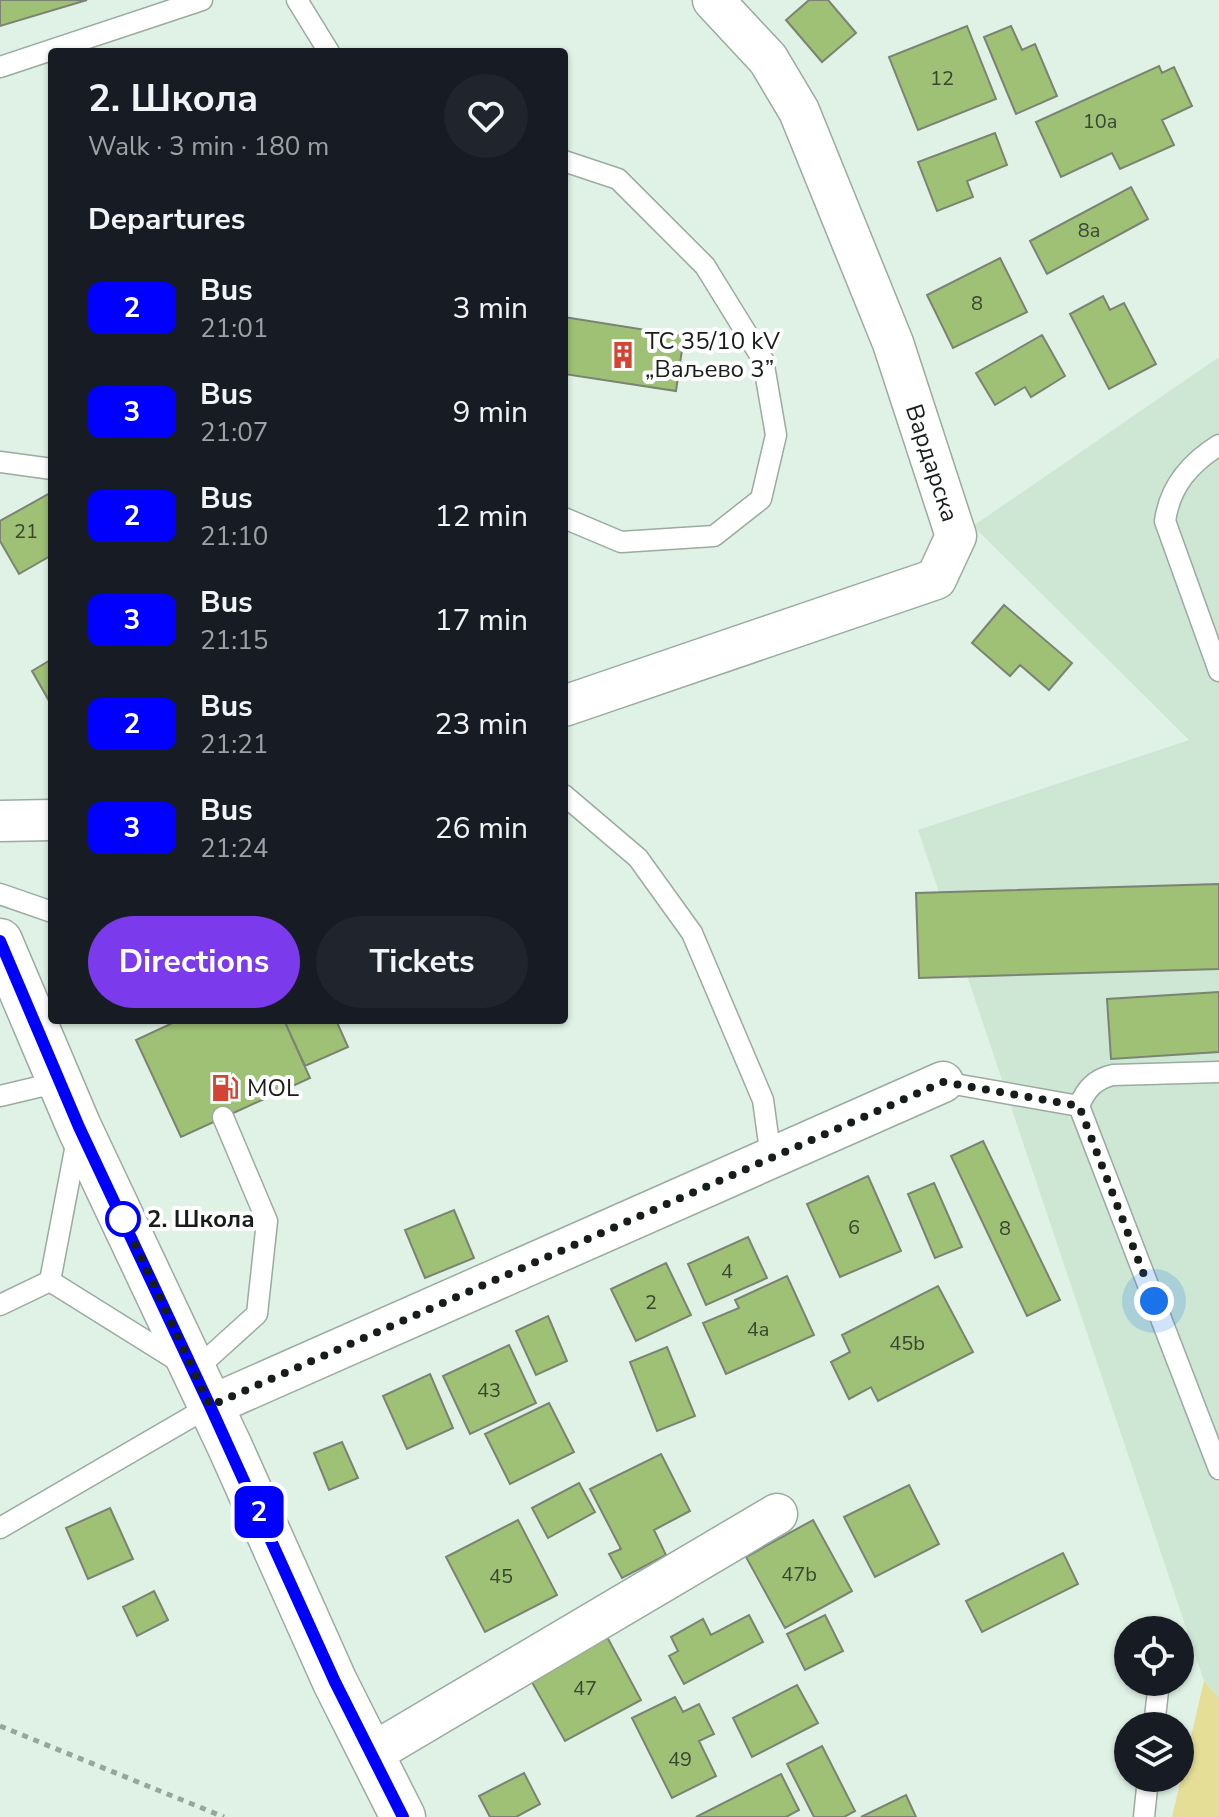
<!DOCTYPE html>
<meta charset="utf-8">
<style>
body{margin:0;font-family:"Nunito Sans",sans-serif;background:#20242c;color:#f1f3f6;height:100vh;display:flex;flex-direction:column;font-size:30px;white-space:nowrap}
*{box-sizing:border-box;margin:0}
p{font-size:26px;color:#9ea1a6}
.icon{flex:none;width:44px;height:44px;fill:none;stroke:currentColor;stroke-width:2;stroke-linecap:round;stroke-linejoin:round}
.map{position:relative;flex:1;overflow:hidden}
.drawer{position:absolute;left:48px;top:48px;width:520px;height:976px;display:flex;flex-direction:column;background:#171b24;border-radius:8px;box-shadow:0 2px 6px #0004}
.drawer>*{flex:none}
.badge{padding:0 16px;border-radius:12px;font-size:28px;line-height:52px}
.controls{position:absolute;left:1114px;top:1616px;display:grid;gap:16px}
.controls a{display:grid;place-items:center;width:80px;height:80px;border-radius:50%;background:#171b24;box-shadow:0 2px 6px #0004;font-size:40px}
.you{position:absolute;width:40px;height:40px;margin:-20px;border:6px solid #fff;border-radius:50%;background:#1a73e8;box-shadow:0 0 0 12px #1a73e833}
.map>.badge{position:absolute;translate:-50% -50%;box-shadow:0 0 0 4px #fff}
h2{padding:0 40px;font-size:30px;line-height:72px}
.round{display:grid;place-items:center;flex:none;width:84px;height:84px;border-radius:42px;background:#20242c}
.overview{display:flex;align-items:center;justify-content:space-between;height:136px;padding:0 40px}
h1{font-size:38px;font-weight:700;line-height:60px}
.cta{display:flex;gap:16px;margin-top:auto;padding:16px 40px}
.cta a{flex:1;height:92px;border-radius:48px;background:#7c3aed;color:#fff;font-size:32px;font-weight:700;line-height:92px;text-align:center}
.cta a+a{background:#20242c;color:#f1f3f6}
ul{padding:0;list-style:none}
li{display:flex;align-items:center;gap:24px;height:104px;padding:0 40px}
li div{flex:1}
li b{display:block;font-size:30px}
li em{font-style:normal}
li .badge{min-width:88px;font-weight:700;text-align:center}
.map>svg:first-child{display:block}
.built{fill:#cee7d5}
.green{fill:#e4de96}
.building{fill:#9ec175;stroke:#7b8372;stroke-width:2}
.lines{fill:none;stroke-linecap:round;stroke-linejoin:round}
.service-casing{stroke:#9aab9f;stroke-width:23}
.minor-casing{stroke:#9aab9f;stroke-width:43}
.secondary-casing{stroke:#9aab9f;stroke-width:47}
.path{stroke:#97a59b;stroke-width:5;stroke-dasharray:6 6;stroke-linecap:butt}
.service{stroke:#fff;stroke-width:20}
.minor{stroke:#fff;stroke-width:40}
.secondary{stroke:#fff;stroke-width:44}
.line-casing{stroke:#fff;stroke-width:18}
.line{stroke:#00f;stroke-width:12}
.walk{stroke:#171d19;stroke-width:8;stroke-dasharray:0 14.4}
.stop-dot{fill:#fff;stroke:#00f;stroke-width:4}
.labels{text-anchor:middle;stroke-width:8;stroke-linejoin:round;paint-order:stroke}
.number-label{font-size:20px;fill:#394630}
.poi-label{font-size:24px;fill:#171d19;stroke:#fff;text-anchor:start}
.street-label{font-size:24px;fill:#171d19;stroke:#fff}
.stop-label{font-size:24px;font-weight:bold;fill:#171d19;stroke:#fff;text-anchor:start}
</style>
<div class="map">
<svg width="1219" height="1817" viewBox="0 0 1219 1817">
<rect width="100%" height="100%" fill="#e0f2e5"/>
<path class="built" d="M1219,357V1698L1204,1681L918,830L1189,740L973,526Z"/>
<path class="green" d="M1204,1681L1219,1698V1817H1172Z"/>
<path class="building" d="M0,0H87L0,26Z
M809,0H828L856,33L822,62L786,20Z
M967,26L996,99L918,130L889,57Z
M1011,26L1022,50L1035,44L1057,96L1016,114L984,37Z
M1159,66L1162,73L1174,67L1192,106L1162,120L1174,145L1120,169L1112,153L1061,177L1036,122Z
M995,133L1007,165L967,181L973,197L937,211L918,162Z
M1131,187L1148,219L1047,274L1030,241Z
M1000,258L1027,312L953,348L927,295Z
M1103,296L1110,310L1124,303L1156,364L1109,389L1070,314Z
M564,317L684,336L676,391L564,374Z
M1042,335L1065,376L1031,397L1025,387L995,405L976,373Z
M52,492V555L19,574L0,541V521Z
M1004,605L1072,663L1049,690L1020,665L1010,676L972,643Z
M52,659V706L32,671Z
M1219,884V969L919,978L916,893Z
M1219,992V1052L1111,1059L1107,999Z
M179,1020H284L310,1078L181,1137L136,1040Z
M284,1020H336L348,1047L305,1066Z
M983,1141L1060,1300L1027,1316L951,1156Z
M868,1176L901,1251L840,1277L807,1204Z
M934,1183L962,1247L935,1258L908,1194Z
M454,1210L474,1258L425,1278L405,1230Z
M748,1237L767,1278L706,1305L688,1264Z
M666,1263L691,1315L636,1341L611,1289Z
M787,1276L814,1335L726,1374L703,1323L739,1308L735,1300Z
M938,1286L973,1352L878,1401L871,1387L849,1399L831,1362L850,1352L842,1335Z
M548,1316L567,1361L536,1375L516,1331Z
M509,1345L536,1403L470,1434L443,1376Z
M667,1347L695,1416L657,1431L630,1362Z
M430,1374L453,1428L407,1449L383,1396Z
M549,1403L574,1452L510,1484L485,1434Z
M342,1442L358,1478L329,1490L314,1453Z
M661,1454L690,1511L654,1530L666,1555L622,1578L609,1554L621,1549L590,1489Z
M579,1483L595,1512L548,1538L532,1508Z
M909,1485L939,1544L875,1577L844,1517Z
M110,1508L133,1559L88,1579L66,1528Z
M518,1520L557,1595L485,1632L446,1557Z
M813,1520L852,1591L785,1628L746,1557Z
M1063,1553L1078,1584L982,1632L966,1601Z
M154,1591L168,1620L137,1636L123,1607Z
M749,1615L763,1642L684,1684L669,1656L678,1651L671,1637L703,1619L711,1635Z
M825,1615L843,1651L805,1670L787,1634Z
M606,1635L641,1700L565,1741L529,1677Z
M797,1685L818,1723L752,1757L733,1718Z
M675,1697L683,1712L699,1704L714,1734L699,1741L716,1776L672,1798L632,1718Z
M822,1746L855,1811L844,1817H814L787,1764Z
M524,1773L540,1804L516,1817H490L479,1796Z
M781,1774L799,1810L786,1817H696Z
M906,1795L916,1817H861Z"/>
<g class="lines">
<g class="service-casing">
<path id="service" d="M297,0L329,52
M0,67L202,0
M564,161L618,179L705,266L763,360L776,435L761,499L714,536L621,542L564,518
M1219,445C1190,463 1170,486 1165,521L1219,671
M0,462L52,469
M564,795L638,858L692,933L763,1100L771,1158
M0,894L52,912
M943,1082L1079,1106L1219,1469
M0,1096L59,1082
M1079,1106C1086,1089 1095,1079 1113,1075L1219,1072
M50,1281L194,1371L257,1314L267,1221L223,1117
M0,1305L50,1281L77,1139
M0,1528L210,1406
M1154,1726L1159,1682
M1144,1817L1148,1778"/>
</g>
<g class="minor-casing">
<path id="minor" d="M564,706L936,579L956,536L893,343L799,111L768,59L713,0
M0,821L52,820
M210,1406L943,1082
M371,1754L777,1514"/>
</g>
<g class="secondary-casing">
<path id="secondary" d="M0,941L79,1127L230,1447L335,1682L403,1817"/>
</g>
<path class="path" d="M0,1726L224,1817"/>
<use href="#service" class="service"/>
<use href="#minor" class="minor"/>
<use href="#secondary" class="secondary"/>
</g>
<g class="lines">
<g class="line-casing">
<path id="line" d="M0,941L79,1127L210,1406L335,1682L403,1817"/>
</g>
<use href="#line" class="line"/>
<path class="walk" d="M123,1219L210,1406L943,1082L1079,1106L1154,1301"/>
</g>
<defs>
<g id="building-bare" transform="scale(2.16)"><path d="M-4-6H4V6H1V3H-1V6H-4ZM-2.5-4.3h1.7v1.8h-1.7ZM.8-4.3h1.7v1.8H.8ZM-2.5-1h1.7V.8h-1.7ZM.8-1h1.7V.8H.8Z" fill="#d24535" stroke="#fff" stroke-width="2.5" paint-order="stroke"/></g>
<g id="fuel-bare" transform="scale(2.16)"><path d="M-5.5-6h7V0h2V4h1.3V-2.5L3-4.5l.8-.8L6-3V5H2.5V1h-1V6h-7ZM-4.2-4.7v3.2H.2V-4.7Z" fill="#d24535" stroke="#fff" stroke-width="2.5" paint-order="stroke"/></g>
</defs>
<g fill-rule="evenodd">
<use href="#building-bare" x="623" y="355"/>
<use href="#fuel-bare" x="225" y="1088"/>
</g>
<circle class="stop-dot" cx="123" cy="1219" r="16"/>
<g class="labels">
<g class="number-label">
<text x="942" y="85">12</text>
<text x="1100" y="128">10a</text>
<text x="1089" y="237">8a</text>
<text x="977" y="310">8</text>
<text x="26" y="538">21</text>
<text x="854" y="1234">6</text>
<text x="1005" y="1235">8</text>
<text x="727" y="1278">4</text>
<text x="651" y="1309">2</text>
<text x="758" y="1336">4a</text>
<text x="907" y="1350">45b</text>
<text x="489" y="1397">43</text>
<text x="799" y="1581">47b</text>
<text x="501" y="1583">45</text>
<text x="585" y="1695">47</text>
<text x="680" y="1766">49</text>
</g>
<g class="poi-label">
<text x="645" y="349">ТС 35/10 kV<tspan x="645" dy="28">„Ваљево 3”</tspan></text>
<text x="247" y="1096">MOL</text>
</g>
<g class="street-label">
<text transform="translate(932 463) rotate(72)" y="8">Вардарска</text>
</g>
<g class="stop-label">
<text x="147" y="1227">2. Школа</text>
</g>
</g>
</svg>
<div class="controls">
<a><svg class="icon" aria-label="locate" viewBox="0 0 24 24"><circle cx="12" cy="12" r="6"/><path d="M12 2v4M12 18v4M2 12h4M18 12h4"/></svg></a>
<a><svg class="icon" aria-label="layers" viewBox="0 0 24 24"><path d="M12 4l9 5-9 5-9-5zM3 14l9 5 9-5"/></svg></a>
</div>
<div class="you" style="left:1154px;top:1301px"></div>
<b class="badge" style="left:259px;top:1512px;background:#00f;color:#fff">2</b>
<section class="drawer">
<div class="overview"><div><h1>2. Школа</h1><p>Walk · 3 min · 180 m</p></div><a class="round"><svg class="icon" aria-label="heart" viewBox="0 0 24 24"><path d="M12 20l-8-8c-3-5 5-10 8-4 3-6 11-1 8 4z"/></svg></a></div>
<h2>Departures</h2>
<ul>
<li><span class="badge" style="background:#00f;color:#fff">2</span><div><b>Bus</b><p>21:01</p></div><em>3 min</em></li>
<li><span class="badge" style="background:#00f;color:#fff">3</span><div><b>Bus</b><p>21:07</p></div><em>9 min</em></li>
<li><span class="badge" style="background:#00f;color:#fff">2</span><div><b>Bus</b><p>21:10</p></div><em>12 min</em></li>
<li><span class="badge" style="background:#00f;color:#fff">3</span><div><b>Bus</b><p>21:15</p></div><em>17 min</em></li>
<li><span class="badge" style="background:#00f;color:#fff">2</span><div><b>Bus</b><p>21:21</p></div><em>23 min</em></li>
<li><span class="badge" style="background:#00f;color:#fff">3</span><div><b>Bus</b><p>21:24</p></div><em>26 min</em></li>
</ul>
<div class="cta"><a>Directions</a><a>Tickets</a></div>
</section>
</div>
